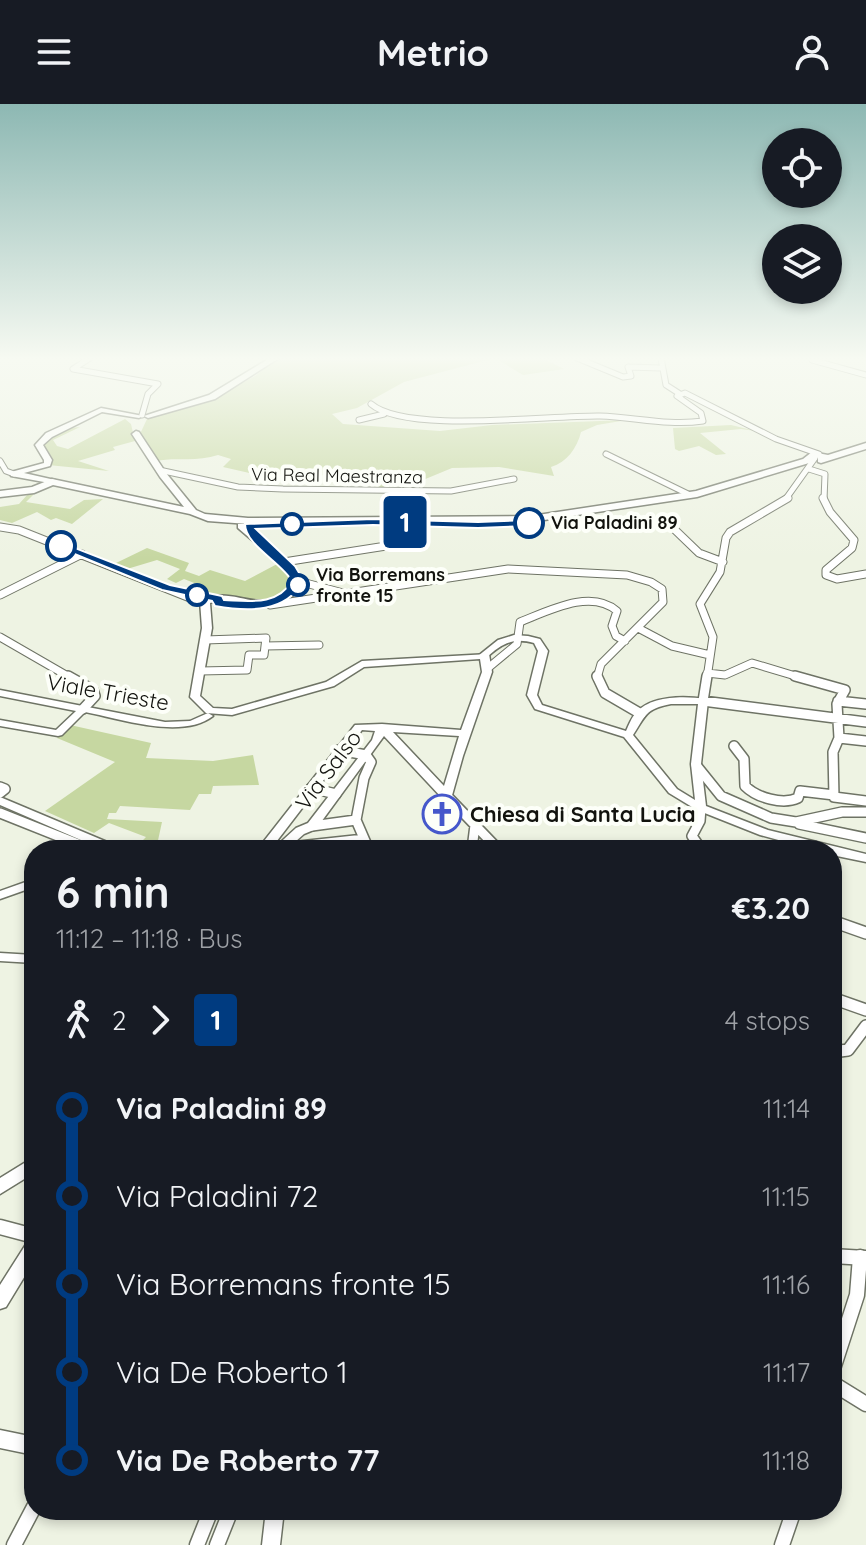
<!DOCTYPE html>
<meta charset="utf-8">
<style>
body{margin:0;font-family:Quicksand,sans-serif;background:#242831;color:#f1f3f6;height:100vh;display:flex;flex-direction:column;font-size:30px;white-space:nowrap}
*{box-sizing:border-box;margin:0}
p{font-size:26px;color:#9ea1a6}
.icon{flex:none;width:44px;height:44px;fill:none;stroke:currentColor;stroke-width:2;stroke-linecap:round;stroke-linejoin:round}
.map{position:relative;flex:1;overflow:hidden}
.details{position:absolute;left:24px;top:736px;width:818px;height:680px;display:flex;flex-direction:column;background:#171b24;border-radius:32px;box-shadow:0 4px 12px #0003}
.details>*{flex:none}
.badge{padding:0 16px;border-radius:6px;font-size:28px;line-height:52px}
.controls{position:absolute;left:762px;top:24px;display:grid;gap:16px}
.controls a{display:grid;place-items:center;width:80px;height:80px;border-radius:50%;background:#171b24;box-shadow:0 4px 12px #0003;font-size:40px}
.map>.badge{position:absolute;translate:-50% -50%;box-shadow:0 0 0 4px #fff}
.legs{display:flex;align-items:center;gap:12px;height:88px;padding:0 32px;font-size:26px}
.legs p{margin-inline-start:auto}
.summary{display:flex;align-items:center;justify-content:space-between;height:136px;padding:0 32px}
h1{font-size:44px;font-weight:800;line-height:60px}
ul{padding:0 32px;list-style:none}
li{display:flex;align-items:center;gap:28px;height:88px;font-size:30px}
li i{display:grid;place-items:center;width:12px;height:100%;margin:0 10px;background:currentColor}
li i::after{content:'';width:20px;height:20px;margin:-10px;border:6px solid;border-radius:50%;background:#171b24}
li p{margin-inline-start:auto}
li:first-child i{background:linear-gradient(#0000 50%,currentColor 0)}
li:last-child i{background:linear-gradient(currentColor 50%,#0000 0)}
header{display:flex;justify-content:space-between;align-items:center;height:104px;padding:0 32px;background:#171b24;font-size:36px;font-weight:800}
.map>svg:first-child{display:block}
.green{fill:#c6d7a1}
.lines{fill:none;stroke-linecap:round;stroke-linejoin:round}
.minor-far4-casing{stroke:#6e7365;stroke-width:7}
.minor-far3-casing{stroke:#6e7365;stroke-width:9}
.minor-far2-casing{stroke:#6e7365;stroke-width:12}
.minor-far1-casing{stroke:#6e7365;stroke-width:14}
.minor-casing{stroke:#6e7365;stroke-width:17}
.tertiary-casing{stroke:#6e7365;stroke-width:3}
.secondary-casing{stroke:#6e7365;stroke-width:3}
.primary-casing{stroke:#6e7365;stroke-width:3}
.minor-far4{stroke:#fff;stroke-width:5}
.minor-far3{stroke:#fff;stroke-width:7}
.minor-far2{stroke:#fff;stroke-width:9}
.minor-far1{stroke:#fff;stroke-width:11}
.minor{stroke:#fff;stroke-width:14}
.tertiary{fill:#fff;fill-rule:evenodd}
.secondary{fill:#fff;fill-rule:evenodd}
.primary{fill:#fff;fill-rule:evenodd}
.line-1{fill:#003b80;stroke:#fff;stroke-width:2}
.stop-1-dot{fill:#fff;stroke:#003b80;stroke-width:4}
.labels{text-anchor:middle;stroke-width:8;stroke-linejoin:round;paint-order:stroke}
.far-street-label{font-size:18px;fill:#12130e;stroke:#fdfff9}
.far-stop-label{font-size:18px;font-weight:bold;fill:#12130e;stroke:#fdfff9;text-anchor:start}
.street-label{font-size:22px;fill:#12130e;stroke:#fdfff9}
.poi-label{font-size:22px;font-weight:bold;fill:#12130e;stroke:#fdfff9;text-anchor:start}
</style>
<header><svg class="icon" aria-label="menu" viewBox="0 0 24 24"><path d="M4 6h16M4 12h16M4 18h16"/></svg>Metrio<svg class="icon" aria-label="person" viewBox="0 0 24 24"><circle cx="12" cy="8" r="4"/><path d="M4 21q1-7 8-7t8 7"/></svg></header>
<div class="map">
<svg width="866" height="1441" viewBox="0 0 866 1441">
<rect width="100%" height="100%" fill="#eef3e3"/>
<path class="green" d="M278,254H542L564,265L523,271L495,254L404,278L357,304L332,310L343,320L440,327L492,321L627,316L597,321L581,328C577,344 567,358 551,363L554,372L499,363L452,364L423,376L385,385L377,384L369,377L357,374L318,371L304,364H286L276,375L223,363L231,355L218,351C198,358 177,353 155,357L140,330L147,315L211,296L255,272Z
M125,315L131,320L135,337L113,343L115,346L78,357L109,367L48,361L53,355L44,341C49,329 68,324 80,323L53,336L57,342L68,345Z
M731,321L756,327L741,325L700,329L726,350L716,351L699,342L679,347L675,345L673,324Z
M36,388L26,398L70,405L84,396L103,395L72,420L56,414L51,416L37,408L12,419L0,416V403L19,400L28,390Z
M147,444L189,459L185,467L199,472L210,466L245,477L279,459C324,515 222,493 197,486L202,482L184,475L176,479L167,475L180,465L157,456L127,465L114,460Z
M70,621L151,639L146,654L213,657L253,651L259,681L213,682L211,690H199L190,706L120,702L116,709H109L107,715L162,718L157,741H145L138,746L135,744L146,733L109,719L94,729L45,707L115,658L57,634Z"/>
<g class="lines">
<g class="minor-far4-casing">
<path id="minor-far4" d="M90,254L73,265L158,280L148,290L142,311
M577,254L623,273L631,272L628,263L661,264
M661,254L666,281L680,290
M812,256L866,271
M371,300C406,330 549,311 600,312C634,313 668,322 703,317L701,309L677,292L685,289L776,335L819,350
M359,316L384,310
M606,350L690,391
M0,357L6,367L14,370
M809,365L825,370L824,396
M159,366L238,383L283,385L451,387L514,375
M785,396L815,354"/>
</g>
<g class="minor-far3-casing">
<path id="minor-far3" d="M823,394L830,408L854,436L852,444L826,466V471L837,475L866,470
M0,423L19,426L205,500
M672,423L699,449L723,458
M284,458L418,437L423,433L417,419
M298,477L343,489
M0,491L82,450
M270,501L508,465L627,471L651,478L662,485L663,498L601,560L597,574
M638,524L672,542L710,551
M0,533L71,574
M205,536L266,534L265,542L319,541
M488,564L517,540L520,518C548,507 591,484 617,507L612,522L616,532L625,537
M200,567L247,566L249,551H264L265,542
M707,569L725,571L752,559L802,574
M707,574L713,533L700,500L720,468L726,434L730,428L788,394"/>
</g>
<g class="minor-far2-casing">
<path id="minor-far2" d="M68,572L93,586L95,592L83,605
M597,572L605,589L641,610
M707,572L703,597L866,618
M795,572L845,586L837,600L839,634L833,648L834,693L866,697
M838,597L866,600
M839,634L866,637
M734,642L744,655L745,682C757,694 783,701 798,694L800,687L834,691
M339,646L366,651L371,658L364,674L356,716L369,746
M696,661L721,692L771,714L796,718L842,708H866
M0,683L5,685L0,689
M311,684L336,690
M447,692L499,746
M701,704L700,717L692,732L702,746
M0,709L93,746
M799,720L866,734
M475,721L473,737L476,746
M312,722L356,716
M299,742L364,735"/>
</g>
<g class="minor-far1-casing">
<path id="minor-far1" d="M832,817L866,829
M832,894L866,906
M832,948L848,946L866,922"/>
</g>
<g class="minor-casing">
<path id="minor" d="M0,1123L34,1132
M832,1268L857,1191L860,1153
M832,1279L866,1300
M14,1441L34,1403
M197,1441L211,1406
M217,1441L231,1406
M782,1441L794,1406"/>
</g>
<g class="tertiary-casing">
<path id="tertiary" d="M514,531L528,532L540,535L548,547L537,591L542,601L626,627C629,621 631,614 636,609C651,591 685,592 706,595L708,597L701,660L706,702L768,726L866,750V758L832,751V746H815L760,731L697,706L669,689L624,633L535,605L527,591L538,547L534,539C513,533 501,540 486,554H480L478,552L498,536ZM671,600H698L691,660L695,696L677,685L633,631C646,611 645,605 671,600Z
M0,586L165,618L190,617L208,609L213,612C182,636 121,615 85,608L62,631L58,632L0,622V616L56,626L76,607L0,592Z
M34,775V783L0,795V787Z
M0,849L34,851V859L0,857Z
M832,1145L866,1147V1161L832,1159Z
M0,1326L34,1333V1351L0,1344Z
M266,1406H284L280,1441H262Z"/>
</g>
<g class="secondary-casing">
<path id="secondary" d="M101,304L143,312L139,314L102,308L52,333L43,341L52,356L50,362L24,369L55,376V380L11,372V368L44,359V356L35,341L46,329Z
M238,420H244C260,434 300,460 303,481C268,523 249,489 210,499L212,524L200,592L213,604L232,605L326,578L362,557L489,550L492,568L463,652L451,695H443L384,632L316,725L304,730L286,746H272L296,724L308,719L372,636L375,627L362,626L270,746H257L355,621L382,620L461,626L482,568L480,555L364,563L334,582L232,611L206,609L190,593L202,524L200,497C235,478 261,517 293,481V473L288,467L238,424ZM393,628L459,632L444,682Z
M0,693L119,743L121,746H104L0,701Z
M34,1053V1069L0,1090V1074Z
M34,1134V1157L6,1203L0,1205V1181L28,1137Z"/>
</g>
<g class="primary-casing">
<path id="primary" d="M270,254H279L215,295L148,314L144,312L209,291Z
M136,327L139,328L166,369L196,406L205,410L248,414L531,412L696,387L803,355L812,348L828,351L866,339V345L821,359L818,358V354L816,353L809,359L697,393L531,418L248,420L208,417L190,410L53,381L34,389L0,393V387L32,383L52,375L184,403L160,373L132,330Z"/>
</g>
<use href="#minor-far4" class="minor-far4"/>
<use href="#minor-far3" class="minor-far3"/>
<use href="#minor-far2" class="minor-far2"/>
<use href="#minor-far1" class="minor-far1"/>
<use href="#minor" class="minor"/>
<use href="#tertiary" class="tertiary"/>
<use href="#secondary" class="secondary"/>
<use href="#primary" class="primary"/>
</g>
<linearGradient id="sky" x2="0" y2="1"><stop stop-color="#8db8b3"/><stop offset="0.56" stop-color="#f7faf2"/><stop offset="1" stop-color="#f7faf2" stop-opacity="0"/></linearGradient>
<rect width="866" height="455" fill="url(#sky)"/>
<path class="line-1" d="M373,415L478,418L529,416L534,419L529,422L478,424L373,421L256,425L295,462L304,477C285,509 249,508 215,502L212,497L162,486L55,442L65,440L170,481L222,492L224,496C250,497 277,502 292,477C281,458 245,441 245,420Z"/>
<defs>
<g id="church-ring" transform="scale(2)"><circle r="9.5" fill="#fdfff9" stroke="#4557cb" stroke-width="1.5"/><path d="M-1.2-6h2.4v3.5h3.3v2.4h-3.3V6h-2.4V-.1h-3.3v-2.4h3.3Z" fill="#4557cb"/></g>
</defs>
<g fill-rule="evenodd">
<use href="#church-ring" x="442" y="710"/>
</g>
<g class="stop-1-dot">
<circle cx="529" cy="419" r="14"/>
<circle cx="292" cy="420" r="10"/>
<circle cx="61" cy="442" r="14"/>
<circle cx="298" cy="481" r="10"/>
<circle cx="197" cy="491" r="10"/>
</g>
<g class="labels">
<g class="far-street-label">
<text transform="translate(337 372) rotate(1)" y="6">Via Real Maestranza</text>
</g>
<g class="far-stop-label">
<text x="551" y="425">Via Paladini 89</text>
<text x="316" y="477">Via Borremans<tspan x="316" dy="21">fronte 15</tspan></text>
</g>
<g class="street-label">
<text transform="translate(108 588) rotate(10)" y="8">Viale Trieste</text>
<text transform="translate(328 666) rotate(-53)" y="8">Via Salso</text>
</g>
<g class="poi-label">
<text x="470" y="718">Chiesa di Santa Lucia</text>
</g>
</g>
</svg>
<div class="controls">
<a><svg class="icon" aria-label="locate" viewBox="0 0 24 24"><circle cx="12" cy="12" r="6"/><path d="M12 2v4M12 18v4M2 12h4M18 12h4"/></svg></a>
<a><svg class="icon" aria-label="layers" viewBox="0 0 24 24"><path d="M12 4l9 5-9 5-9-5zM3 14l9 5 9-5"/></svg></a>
</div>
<b class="badge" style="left:405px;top:418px;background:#003b80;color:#fff">1</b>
<section class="details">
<div class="summary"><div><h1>6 min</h1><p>11:12 – 11:18 · Bus</p></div><b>€3.20</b></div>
<div class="legs"><svg class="icon" aria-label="walk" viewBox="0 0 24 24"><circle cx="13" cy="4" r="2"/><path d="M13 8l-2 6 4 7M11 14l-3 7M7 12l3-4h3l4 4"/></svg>2<svg class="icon" aria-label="forward" viewBox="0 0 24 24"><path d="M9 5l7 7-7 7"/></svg><b class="badge" style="background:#003b80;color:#fff">1</b><p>4 stops</p></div>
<ul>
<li><i style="color:#003b80"></i><b>Via Paladini 89</b><p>11:14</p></li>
<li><i style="color:#003b80"></i><span>Via Paladini 72</span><p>11:15</p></li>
<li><i style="color:#003b80"></i><span>Via Borremans fronte 15</span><p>11:16</p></li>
<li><i style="color:#003b80"></i><span>Via De Roberto 1</span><p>11:17</p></li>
<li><i style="color:#003b80"></i><b>Via De Roberto 77</b><p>11:18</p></li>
</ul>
</section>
</div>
